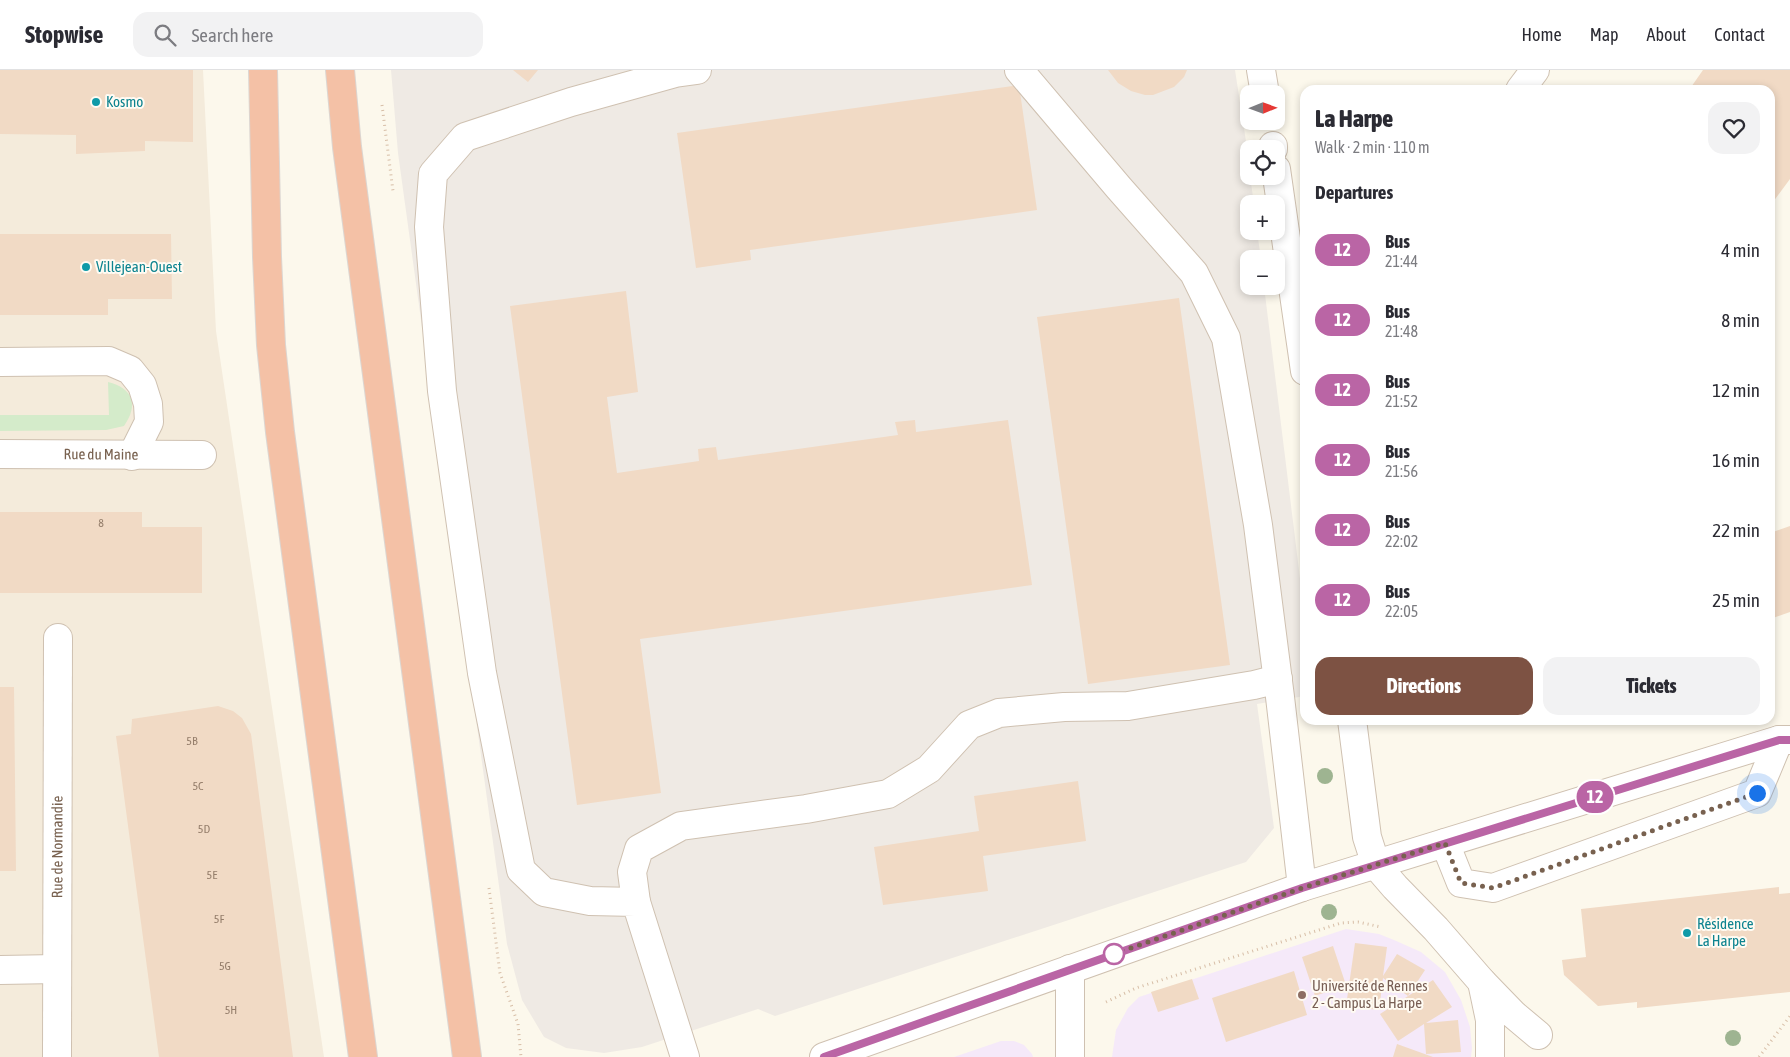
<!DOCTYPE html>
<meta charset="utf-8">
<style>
body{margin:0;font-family:"Asap Condensed",sans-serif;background:#f2f2f3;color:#2b2b33;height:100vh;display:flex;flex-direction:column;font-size:19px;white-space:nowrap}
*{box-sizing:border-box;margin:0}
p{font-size:16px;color:#7c7c81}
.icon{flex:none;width:28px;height:28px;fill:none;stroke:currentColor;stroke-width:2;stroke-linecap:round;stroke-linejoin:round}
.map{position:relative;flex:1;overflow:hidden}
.drawer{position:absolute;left:1300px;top:15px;width:475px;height:640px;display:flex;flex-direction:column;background:#fff;border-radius:15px;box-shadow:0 2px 8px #0003}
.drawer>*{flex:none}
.badge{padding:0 10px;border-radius:16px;font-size:18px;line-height:32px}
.needle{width:32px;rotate:89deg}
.fabs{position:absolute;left:1240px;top:15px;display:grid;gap:10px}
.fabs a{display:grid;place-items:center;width:45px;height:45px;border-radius:10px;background:#fff;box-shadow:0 2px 8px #0003;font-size:25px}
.you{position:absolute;width:25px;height:25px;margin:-12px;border:4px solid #fff;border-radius:50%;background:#1a73e8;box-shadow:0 0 0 8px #1a73e833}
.map>.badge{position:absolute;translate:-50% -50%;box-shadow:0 0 0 2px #fff}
h2{padding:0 15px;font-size:19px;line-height:45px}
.round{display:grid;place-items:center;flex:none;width:52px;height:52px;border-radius:15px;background:#f2f2f3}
.summary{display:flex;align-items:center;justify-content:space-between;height:85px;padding:0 15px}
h1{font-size:24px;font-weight:800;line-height:38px}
.button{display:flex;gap:10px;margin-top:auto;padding:10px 15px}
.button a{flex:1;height:58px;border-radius:15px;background:#7d5243;color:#fff;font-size:20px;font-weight:800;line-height:58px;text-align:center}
.button a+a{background:#f2f2f3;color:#2b2b33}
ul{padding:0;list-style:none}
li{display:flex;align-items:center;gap:15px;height:70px;padding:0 15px}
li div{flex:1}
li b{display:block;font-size:19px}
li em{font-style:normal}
li .badge{min-width:55px;font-weight:700;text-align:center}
header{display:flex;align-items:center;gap:30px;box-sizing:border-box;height:70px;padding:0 25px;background:#fff;border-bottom:1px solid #e1e1e2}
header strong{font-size:24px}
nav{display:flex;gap:28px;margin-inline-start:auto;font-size:18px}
.search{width:350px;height:45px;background:#f2f2f3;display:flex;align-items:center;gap:12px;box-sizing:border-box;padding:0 18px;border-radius:15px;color:#7c7c81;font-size:19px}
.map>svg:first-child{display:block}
.residential{fill:#f4ebdb}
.industrial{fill:#efeae4}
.education{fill:#f5e9f9}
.green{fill:#d4ebca}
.building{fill:#f1dac5}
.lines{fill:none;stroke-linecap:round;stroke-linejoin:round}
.minor-casing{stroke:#cfc1b1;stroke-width:30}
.highway-casing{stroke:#dcd6d1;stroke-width:30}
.path{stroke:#d7bea7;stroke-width:3;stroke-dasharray:1 4;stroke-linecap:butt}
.minor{stroke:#fff;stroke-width:28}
.highway{stroke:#f4c1a6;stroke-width:28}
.tree{fill:#9eb491}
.line-casing{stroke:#fff;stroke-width:11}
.line{stroke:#ba65a5;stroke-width:8}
.walk{stroke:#78614f;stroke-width:5;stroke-dasharray:0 9}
.culture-dot{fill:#0f9aa8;stroke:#fffbf3;stroke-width:2}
.stop-dot{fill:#fff;stroke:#ba65a5;stroke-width:2.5}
.education-dot{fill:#8d6e63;stroke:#fffbf3;stroke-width:2}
.labels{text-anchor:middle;stroke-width:4;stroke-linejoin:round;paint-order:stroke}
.number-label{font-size:12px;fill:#967f6c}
.culture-label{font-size:15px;fill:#0d838f;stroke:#fffbf3;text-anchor:start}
.street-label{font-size:15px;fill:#78614f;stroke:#fffbf3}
.education-label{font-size:15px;fill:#785e54;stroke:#fffbf3;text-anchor:start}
</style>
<header>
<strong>Stopwise</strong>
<div class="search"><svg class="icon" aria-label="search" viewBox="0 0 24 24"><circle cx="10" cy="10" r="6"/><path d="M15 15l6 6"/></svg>Search here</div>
<nav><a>Home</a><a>Map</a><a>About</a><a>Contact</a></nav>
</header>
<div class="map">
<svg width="1790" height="987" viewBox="0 0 1790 987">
<rect width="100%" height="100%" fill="#fcf8ec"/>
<path class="residential" d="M0,0H203L216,261L324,987H0Z"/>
<path class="industrial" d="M391,0H1235L1247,78L1249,106H1250L1254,134H1249V161H1257L1261,189H1249V216H1264L1305,549V626L1257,634L1274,758L1246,792L775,946L758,939L642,977L604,983L566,978L544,967L522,930L507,874L398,83Z"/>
<path class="education" d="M1346,859L1379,864L1394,870L1421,882L1445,902L1461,930L1470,957L1472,978L1471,987H1112L1116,960L1128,938L1139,927Z
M1001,971H1014L1024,975L1032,984L1033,987H954Z"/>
<path class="green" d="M108,312C133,318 139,335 124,356L106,360L0,361V345H109Z"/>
<path class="building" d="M0,0H193V72L145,71V81L76,84V65L0,64Z
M513,0H538L528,12Z
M1108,0H1187L1184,7L1174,17L1153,25H1145L1131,21L1118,13Z
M1703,0H1790V109L1770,136V20H1689Z
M1019,15L1037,140L750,180L751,190L696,198L677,63Z
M0,164H171L172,229H108V245H0Z
M626,221L638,322L607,327L617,403L699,391L698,379L716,377L718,390L898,365L895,352L915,350L916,362L1008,350L1032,515L640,569L661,723L577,735L510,236Z
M1179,228L1230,595L1088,614L1037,247Z
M0,442H142V457H202V523H0Z
M1790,456V542L1770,549V463Z
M0,617H14L16,801H0Z
M218,636L233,641L242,648L251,664L293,987H159L116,666L131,664L132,649Z
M1078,711L1086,771L983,786L988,821L883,835L874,777L979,761L974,726Z
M1779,817V824L1790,823V922L1637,938V932L1598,936L1564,905L1562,890L1586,887L1581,839Z
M1355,873L1387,877L1383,906L1397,884L1425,900L1408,926L1383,908L1379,940L1346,936Z
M1333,876L1346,915L1315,926L1302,887Z
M1294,901L1307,945L1226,972L1212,928Z
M1192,909L1199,929L1158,942L1151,922Z
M1433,910L1452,937L1426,953L1458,950L1461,982L1426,984L1424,954L1398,971L1380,944Z
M1397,974L1433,987H1393Z"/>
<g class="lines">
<g class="minor-casing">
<g id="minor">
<path d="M1019,0L1119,118L1194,203L1226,268L1258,455L1280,627L1302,817"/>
<path d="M1261,0L1265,24"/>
<path d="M1520,20L1535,0"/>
<path d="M1273,76V79"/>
<path d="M1276,99L1305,301"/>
<path d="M0,292L109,291L130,300L142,315L148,334L149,352L132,386"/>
<path id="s1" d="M0,384L202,385"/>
<path d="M1352,650L1367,767L1376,795L1395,817L1436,859L1482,912L1513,944L1538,965"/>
<path d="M1445,773L1461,813L1493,818L1757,723L1779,670"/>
<path d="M636,832L632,802L639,779L681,756L806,739L888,724L929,699L969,655L999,643L1064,637L1128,636L1254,615L1278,609"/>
<path d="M0,900L57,899"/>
<path d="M1482,912L1490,950V987"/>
<path id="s2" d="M57,987L58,568"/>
<path d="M685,987L636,832L590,831L544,822L521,800L482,603L442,321L429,157L433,104L465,67L571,32L675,3L697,0"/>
<path d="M824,987L1302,817L1779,670H1790"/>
<path d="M1070,987V899"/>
</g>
</g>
<g class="highway-casing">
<path id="highway" d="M263,0L267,187L271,275L280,362L363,987
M340,0L347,77L467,987"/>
</g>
<path class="path" d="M382,35L393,121
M489,818L500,903L518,954L521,987
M1106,932L1136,918L1341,853L1358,852L1381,857
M1759,987L1790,946"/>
<use href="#minor" class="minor"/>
<use href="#highway" class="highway"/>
</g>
<g class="tree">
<circle cx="1325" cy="706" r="8"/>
<circle cx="1329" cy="842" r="8"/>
<circle cx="1733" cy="968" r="8"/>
</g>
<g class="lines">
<g class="line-casing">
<path id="line" d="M824,987L1302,818L1779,670H1790"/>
</g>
<use href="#line" class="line"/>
<path class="walk" d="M1114,884L1302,818L1445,773L1461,813L1493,818L1757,723"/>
</g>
<g class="culture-dot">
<circle cx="96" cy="32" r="5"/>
<circle cx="86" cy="197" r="5"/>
<circle cx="1687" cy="863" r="5"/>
</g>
<circle class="stop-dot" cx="1114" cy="884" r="10"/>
<circle class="education-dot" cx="1302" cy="925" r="5"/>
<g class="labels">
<g class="number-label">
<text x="101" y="457">8</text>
<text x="192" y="675">5B</text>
<text x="198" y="720">5C</text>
<text x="204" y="763">5D</text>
<text x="212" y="809">5E</text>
<text x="219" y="853">5F</text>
<text x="225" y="900">5G</text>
<text x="231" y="944">5H</text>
</g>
<g class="culture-label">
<text x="106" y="37">Kosmo</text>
<text x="96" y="202">Villejean-Ouest</text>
<text x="1697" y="859">Résidence<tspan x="1697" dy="17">La Harpe</tspan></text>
</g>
<g class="street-label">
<text dy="5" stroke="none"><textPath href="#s1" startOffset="101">Rue du Maine</textPath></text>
<text dy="5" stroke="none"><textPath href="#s2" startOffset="210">Rue de Normandie</textPath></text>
</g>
<g class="education-label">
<text x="1312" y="921">Université de Rennes<tspan x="1312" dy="17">2 - Campus La Harpe</tspan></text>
</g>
</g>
</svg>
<div class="fabs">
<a><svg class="needle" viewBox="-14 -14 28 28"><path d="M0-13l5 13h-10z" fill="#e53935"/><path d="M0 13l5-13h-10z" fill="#7c7c81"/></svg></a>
<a><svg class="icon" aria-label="locate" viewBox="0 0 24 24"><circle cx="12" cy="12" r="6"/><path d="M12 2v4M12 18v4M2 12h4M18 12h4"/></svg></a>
<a>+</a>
<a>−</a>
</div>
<div class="you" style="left:1757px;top:723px"></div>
<b class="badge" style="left:1595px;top:727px;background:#ba65a5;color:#fff">12</b>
<section class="drawer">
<div class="summary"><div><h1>La Harpe</h1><p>Walk · 2 min · 110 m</p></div><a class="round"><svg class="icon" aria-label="heart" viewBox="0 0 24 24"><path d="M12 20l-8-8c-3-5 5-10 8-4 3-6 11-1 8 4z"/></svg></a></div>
<h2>Departures</h2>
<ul>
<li><span class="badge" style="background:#ba65a5;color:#fff">12</span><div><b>Bus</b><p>21:44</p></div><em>4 min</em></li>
<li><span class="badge" style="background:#ba65a5;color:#fff">12</span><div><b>Bus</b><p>21:48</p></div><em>8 min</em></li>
<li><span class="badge" style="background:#ba65a5;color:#fff">12</span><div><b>Bus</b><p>21:52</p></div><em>12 min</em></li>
<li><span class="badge" style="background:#ba65a5;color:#fff">12</span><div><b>Bus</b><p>21:56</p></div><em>16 min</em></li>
<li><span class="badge" style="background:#ba65a5;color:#fff">12</span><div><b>Bus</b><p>22:02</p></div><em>22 min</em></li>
<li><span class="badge" style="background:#ba65a5;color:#fff">12</span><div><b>Bus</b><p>22:05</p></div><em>25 min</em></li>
</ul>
<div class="button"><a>Directions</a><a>Tickets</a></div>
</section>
</div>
